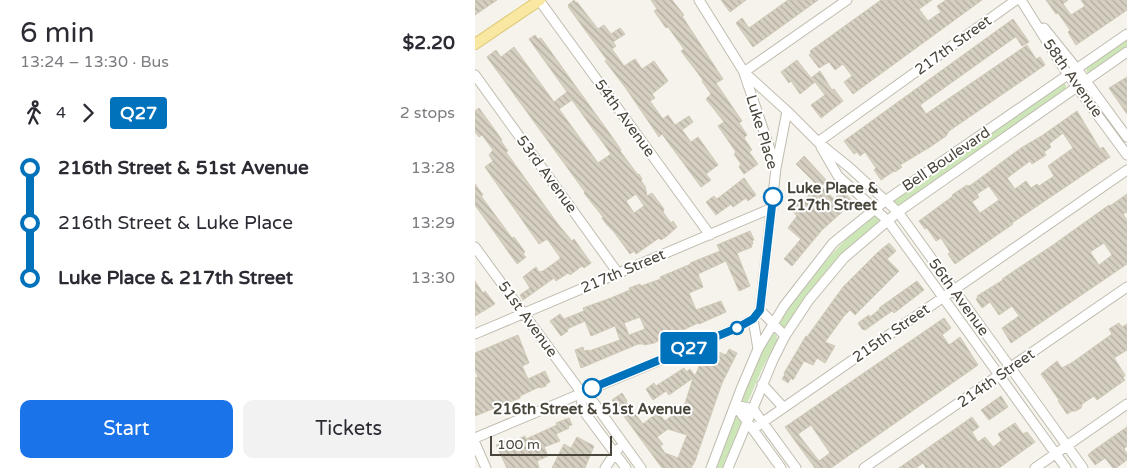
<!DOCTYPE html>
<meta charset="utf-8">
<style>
body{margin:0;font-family:"Varela Round",sans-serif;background:#f2f2f3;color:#2b2b33;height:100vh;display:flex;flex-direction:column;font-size:19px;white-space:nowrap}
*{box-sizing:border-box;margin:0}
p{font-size:16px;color:#7c7c81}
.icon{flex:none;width:28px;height:28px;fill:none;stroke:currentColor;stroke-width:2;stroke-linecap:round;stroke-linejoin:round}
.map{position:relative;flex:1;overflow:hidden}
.details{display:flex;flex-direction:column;background:#fff;width:475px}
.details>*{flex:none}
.badge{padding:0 10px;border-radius:4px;font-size:18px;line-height:32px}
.scale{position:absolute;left:15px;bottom:12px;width:122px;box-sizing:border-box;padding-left:5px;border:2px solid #49453a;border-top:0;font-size:14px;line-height:18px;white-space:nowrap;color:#49453a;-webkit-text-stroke:4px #fff;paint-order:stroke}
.map>.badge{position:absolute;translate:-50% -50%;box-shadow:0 0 0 2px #fff}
.legs{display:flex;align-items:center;gap:8px;height:55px;padding:0 20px;font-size:16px}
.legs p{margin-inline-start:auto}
.overview{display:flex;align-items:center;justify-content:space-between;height:85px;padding:0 20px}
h1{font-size:28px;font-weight:600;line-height:38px}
.primary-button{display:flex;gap:10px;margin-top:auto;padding:10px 20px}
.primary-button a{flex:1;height:58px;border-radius:10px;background:#1a73e8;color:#fff;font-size:20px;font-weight:600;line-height:58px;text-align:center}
.primary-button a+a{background:#f2f2f3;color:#2b2b33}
ul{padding:0 20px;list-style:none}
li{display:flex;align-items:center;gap:18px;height:55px;font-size:19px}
li i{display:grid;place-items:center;width:8px;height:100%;margin:0 6px;background:currentColor}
li i::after{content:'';width:12px;height:12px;margin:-6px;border:4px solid;border-radius:50%;background:#fff}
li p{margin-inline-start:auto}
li:first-child i{background:linear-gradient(#0000 50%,currentColor 0)}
li:last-child i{background:linear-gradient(currentColor 50%,#0000 0)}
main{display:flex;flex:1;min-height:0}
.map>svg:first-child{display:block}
.green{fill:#cde6b8}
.building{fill:url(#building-back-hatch);stroke:#d0c9b6;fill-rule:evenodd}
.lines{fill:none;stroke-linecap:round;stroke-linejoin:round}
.minor-casing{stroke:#c0bcaf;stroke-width:11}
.major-casing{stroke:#ddc772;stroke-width:12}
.minor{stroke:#fff;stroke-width:9}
.major{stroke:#f8e8a2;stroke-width:10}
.line-1-casing{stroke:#fff;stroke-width:11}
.line-1{stroke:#0072bc;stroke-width:8}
.stop-1-dot{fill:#fff;stroke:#0072bc;stroke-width:2.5}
.labels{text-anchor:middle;stroke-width:4;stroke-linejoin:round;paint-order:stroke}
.street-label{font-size:15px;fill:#49453a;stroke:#fff}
.stop-label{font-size:15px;font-weight:bold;fill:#49453a;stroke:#fff;text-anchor:start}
</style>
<main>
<section class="details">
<div class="overview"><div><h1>6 min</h1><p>13:24 – 13:30 · Bus</p></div><b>$2.20</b></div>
<div class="legs"><svg class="icon" aria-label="walk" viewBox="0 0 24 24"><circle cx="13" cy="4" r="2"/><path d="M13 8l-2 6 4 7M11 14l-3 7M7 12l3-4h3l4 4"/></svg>4<svg class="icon" aria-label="forward" viewBox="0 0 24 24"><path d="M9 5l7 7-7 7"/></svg><b class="badge" style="background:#0072bc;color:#fff">Q27</b><p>2 stops</p></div>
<ul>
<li><i style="color:#0072bc"></i><b>216th Street &amp; 51st Avenue</b><p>13:28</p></li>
<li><i style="color:#0072bc"></i><span>216th Street &amp; Luke Place</span><p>13:29</p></li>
<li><i style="color:#0072bc"></i><b>Luke Place &amp; 217th Street</b><p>13:30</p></li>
</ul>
<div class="primary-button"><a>Start</a><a>Tickets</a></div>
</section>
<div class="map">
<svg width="652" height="468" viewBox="0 0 652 468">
<defs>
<pattern id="building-back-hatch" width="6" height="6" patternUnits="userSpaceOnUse" patternTransform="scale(1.25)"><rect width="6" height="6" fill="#d6d0c2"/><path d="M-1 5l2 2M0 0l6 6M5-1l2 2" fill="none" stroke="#b0ab9f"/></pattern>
</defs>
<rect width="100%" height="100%" fill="#f5f3ec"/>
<path class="green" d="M652,37V48L614,73L612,72L611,67Z
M588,83L591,85V90L424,205L422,206L417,201L419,199Z
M400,214L404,219V221L369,253L309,329L304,323L326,290L355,256L375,235Z
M299,332L303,339L287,369L272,404H265C271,378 285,354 299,332Z
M259,416H263L267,421L250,468H241Z"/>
<path class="building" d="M0,0H22L0,15Z
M99,0L101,3L102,2L123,29L129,25L136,34L145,28L150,34L138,42L141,46L137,49L149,66L160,59L167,69L179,61L193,81L177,94L180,98L175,101L188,119L193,115L200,125L214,116L218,122L207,130L216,142L223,137L243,165L231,174L236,180L226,187L187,134L184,137L150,87L130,61L132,60L94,8L93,5Z
M176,0H197L209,15L207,16L248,79L241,83L267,121L264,123L272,135L269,138L277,150L274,152L283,164L269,174L264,167L266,164L259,154L261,152L243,126L249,122L231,99L236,94L227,81L228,80L206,51L209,49L193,27L191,28L179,11L182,9Z
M246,0H271L255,12Z
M313,0H343L278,47L261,23L267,18L274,28Z
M406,0H457L444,9L453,21L466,12L462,6L471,0H507L378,94L369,82L377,76L368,64L360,70L354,62L344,68L334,55L336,53L335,51Z
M571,0H593L588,4L596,15L610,6L606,0H652V10L601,45L593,32L595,30L583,13L581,14Z
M538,19L554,42L547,46L541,37L539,38L445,105L451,114L552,45L561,59L565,57L570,65L474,131L471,136L455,147L425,165L427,167L420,172L419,171L406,180L399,170L401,168L390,152L385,156L382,152L379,154L369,141Z
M60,35L63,39L66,38L140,141L146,150L145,151L163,175L164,174L167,179L166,181L170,186L172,196L177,193L189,209L188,212L196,223L198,221L202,227L192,236L186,240L184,238L161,254L159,251L155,254L139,232L132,225L127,218L128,217L109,193L110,192L12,57L21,50L26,57L39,47L79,102L92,92L54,39ZM97,100L136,154L123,163L84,109ZM161,194L169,206L159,213L151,201Z
M322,60L336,78L345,71L357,90L359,89L368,101L346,118L336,105L350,95L340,82L325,94L316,81L314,83L306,72Z
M652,77V114L634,88Z
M4,108L27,140L26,141L33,151L31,152L82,223L97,241L99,239L116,263L109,268L107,266L95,275L93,273L81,281L79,278L48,300L45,295L55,288L48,277L61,267L64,272L68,271L85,259V257L72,239L64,244L10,167L18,161L14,155L18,150L7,135L4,137L0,132V111Z
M602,111L625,149L628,147L635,157L537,223L538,224L525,233L480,264L473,254L475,252L466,238L461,241L452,228L450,229L444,221L478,196L477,195L492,185L493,186L496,185L546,148L568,135ZM588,133L598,148L573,166L579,176L564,186L562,184L556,188L551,181L540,189L532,178L555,161L557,164L571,155L569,152L576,147L574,144ZM514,186L524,200L505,213L497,202L504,197L502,194Z
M329,156L352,181L346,186L359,199L368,191L378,202L347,230L317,266L309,259L326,239L313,228L322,216L316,210L318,208L316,207L323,199L326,203L343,186L321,164Z
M269,178L281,195L273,201L271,198L258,207L256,204L241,215L231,202L239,196L242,199Z
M0,184L8,195L6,196L37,238L39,237L50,252L48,254L51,257L42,264L0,205Z
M652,194V212L648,214L652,220V264L536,343L527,328L544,316L537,306L524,315L515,302L507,308L501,299L503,298L502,296L528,280L527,279L578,245L634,205L635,206ZM629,243L637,255L624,265L615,252Z
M275,231L279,240L277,241L278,244L276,245L277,247L262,253L275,286L264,291L251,261L223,274L228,287L214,293L221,310L246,301L251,312L224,324L223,323L179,343L169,345L168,344H163L106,368L100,350L108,347L109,351L113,350L114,351L145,340L140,326L116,336L110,321L92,329L93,331L86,336L75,321L85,314L89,319L109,311L108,308L136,298L155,290L154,288L165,284L166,286L186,279L185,277L216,264L215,263L245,251L242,245ZM165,317L170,329L154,335L149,323Z
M414,243L421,251L412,259L424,271L380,315L375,310L369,316L350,342L360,346L350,363L342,358L338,365L329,361L318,380L316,378L313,383L307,379L310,374L309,373L331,336L332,337L368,287L402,253Z
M0,281L8,293L10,291L20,304L0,316Z
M442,281L449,290L419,313L417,311L390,330L387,329L383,323L387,320L394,315L395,317L405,309L404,308Z
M469,318L476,328L467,335L474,345L485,337L503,365L356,468H340L310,427ZM336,425L355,453L344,461L323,434Z
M644,323L647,327L652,324V350L639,358L650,375L648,378L650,380L622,400L619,396L607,404L606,408L601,411H597L592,414L583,401L584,400L566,374L582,361L587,368L598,362L637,334L634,329Z
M43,335L54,363L47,366L53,379L70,371L75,382L71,384V386L65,388L64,387L45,396V398L0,416V378L3,377L0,370V353Z
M254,349L262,353L247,383L220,461L216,468H187L137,400L147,393L152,401L151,402L168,424L183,412L190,421L207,408L208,410L218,378L194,395L191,391L178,400L171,389L179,383L181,386L209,368L211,372L215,369L220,376L229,355L236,358L239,350L251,355ZM193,429L212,435L203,458L190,453L185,446L188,444L182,437Z
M526,396L533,407L514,420L506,410Z
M497,417L504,427L497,432L503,442L510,437L518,447L527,440L523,434L540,423L548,434L552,432L560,442L524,468H451L448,463L441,468H424Z
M94,418L97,425L93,426L94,428L81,434L85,441L69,447L73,456L62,461L64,468H32L21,445L30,441L32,444L35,443L50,436L51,439L82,425L81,423Z
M652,427V446L649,449L652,454V460L641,468H638L630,458L620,465L613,455L616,452Z
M102,437L119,446L110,468H77L89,444L96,448Z"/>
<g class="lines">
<g class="minor-casing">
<path id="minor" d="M64,0L235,235
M224,0L269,72L312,111L343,142L374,167L423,212L608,468
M546,0L593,75L652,155
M569,28L602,69L652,137
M269,72L372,0
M269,73L301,167
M0,75L143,273
M343,142L541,0
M346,147L363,176L413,221L591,468
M0,247L106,392L119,403L166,468
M285,310L310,336
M278,319L283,349
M0,334L297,208
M287,384L308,407
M106,392L107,409L151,468
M260,405L278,409L321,468
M260,405L306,468
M278,429L652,170
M0,438L262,328L278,319L285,310L301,168L312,111
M0,443L11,468
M130,468L143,449
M236,468L266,389L283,349L309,306L358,243L410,201L652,34
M253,468L298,360L310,336L334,300L369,258L423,212L652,52
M389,468L652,287
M560,468L652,404"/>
</g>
<g class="major-casing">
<path id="major" d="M0,44L65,0"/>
</g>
<use href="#minor" class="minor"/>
<use href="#major" class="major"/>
</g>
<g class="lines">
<g class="line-1-casing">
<path id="line-1" d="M117,388L262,328L278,319L285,310L298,197"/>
</g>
<use href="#line-1" class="line-1"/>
</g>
<g class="stop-1-dot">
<circle cx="298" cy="197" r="9"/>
<circle cx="262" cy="328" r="6"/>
<circle cx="117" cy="388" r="9"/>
</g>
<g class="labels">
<g class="street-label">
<text transform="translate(478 45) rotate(-36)" y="5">217th Street</text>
<text transform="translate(598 78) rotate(55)" y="5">58th Avenue</text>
<text transform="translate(150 118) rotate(54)" y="5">54th Avenue</text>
<text transform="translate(287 132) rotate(73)" y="5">Luke Place</text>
<text transform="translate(471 159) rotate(-34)" y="5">Bell Boulevard</text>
<text transform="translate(72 174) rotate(54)" y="5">53rd Avenue</text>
<text transform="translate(148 271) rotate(-23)" y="5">217th Street</text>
<text transform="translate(484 297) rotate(54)" y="5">56th Avenue</text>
<text transform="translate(53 319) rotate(54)" y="5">51st Avenue</text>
<text transform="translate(416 333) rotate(-35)" y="5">215th Street</text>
<text transform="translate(521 378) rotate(-35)" y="5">214th Street</text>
</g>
<g class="stop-label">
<text x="312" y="193">Luke Place &amp;<tspan x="312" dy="17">217th Street</tspan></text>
<text x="117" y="414" text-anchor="middle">216th Street &amp; 51st Avenue</text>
</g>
</g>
</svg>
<div class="scale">100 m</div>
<b class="badge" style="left:214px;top:348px;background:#0072bc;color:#fff">Q27</b>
</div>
</main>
